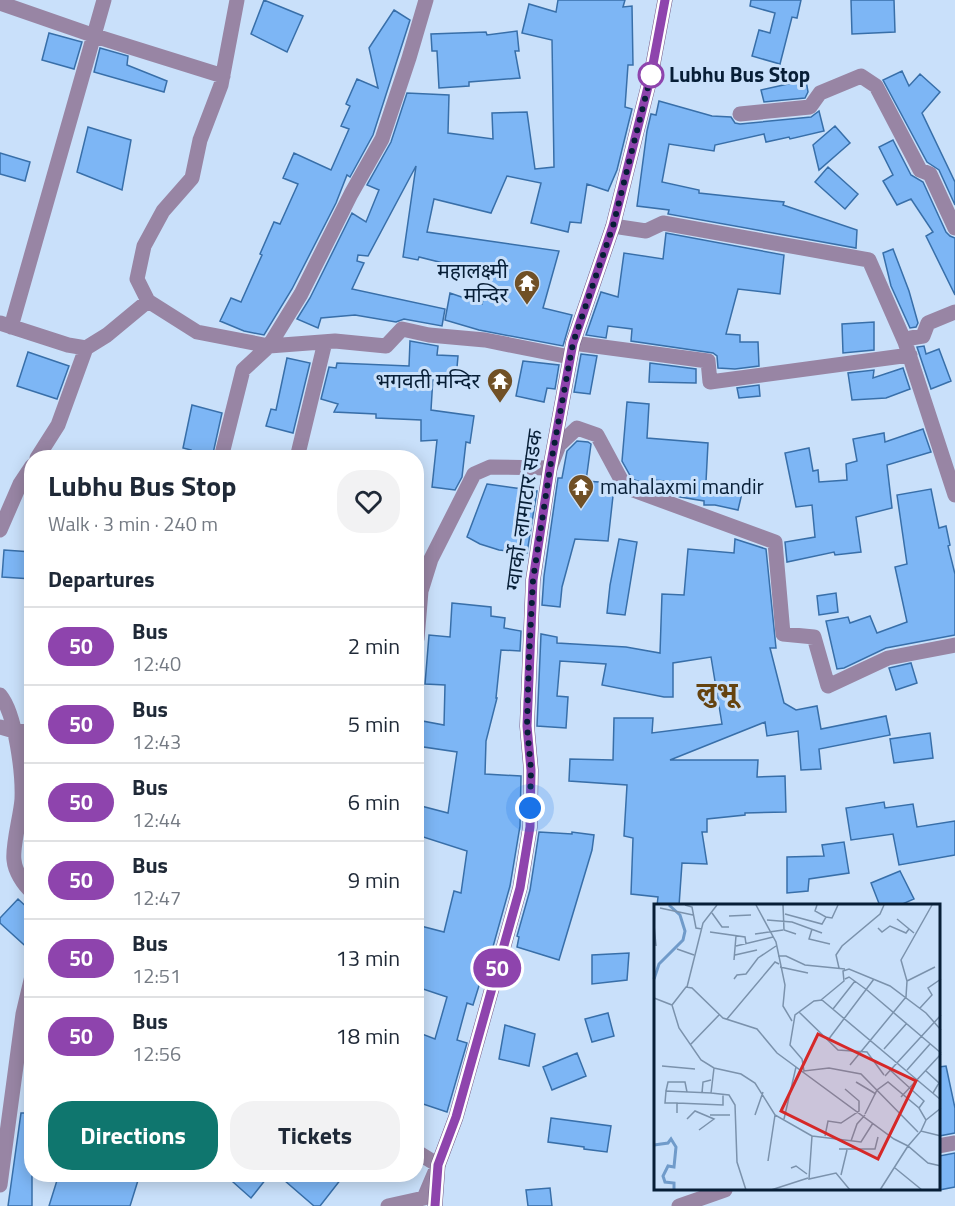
<!DOCTYPE html>
<meta charset="utf-8">
<style>
body{margin:0;font-family:"Titillium Web","Noto Sans Devanagari",sans-serif;background:#f2f2f3;color:#1f2937;height:100vh;display:flex;flex-direction:column;font-size:22px;white-space:nowrap}
*{box-sizing:border-box;margin:0}
p{font-size:20px;color:#747a83}
.icon{flex:none;width:33px;height:33px;fill:none;stroke:currentColor;stroke-width:2;stroke-linecap:round;stroke-linejoin:round}
.map{position:relative;flex:1;overflow:hidden}
.details{position:absolute;left:24px;top:450px;width:400px;height:732px;display:flex;flex-direction:column;background:#fff;border-radius:24px;box-shadow:0 3px 15px #0003}
.details>*{flex:none}
.badge{padding:0 12px;border-radius:20px;font-size:21px;line-height:39px}
.you{position:absolute;width:30px;height:30px;margin:-15px;border:4px solid #fff;border-radius:50%;background:#1a73e8;box-shadow:0 0 0 9px #1a73e833}
.map>.badge{position:absolute;translate:-50% -50%;box-shadow:0 0 0 3px #fff}
h2{padding:0 24px;font-size:22px;line-height:54px}
.round{display:grid;place-items:center;flex:none;width:63px;height:63px;border-radius:24px;background:#f2f2f3}
.head{display:flex;align-items:center;justify-content:space-between;height:102px;padding:0 24px}
h1{font-size:28px;font-weight:700;line-height:45px}
.primary-button{display:flex;gap:12px;margin-top:auto;padding:12px 24px}
.primary-button a{flex:1;height:69px;border-radius:24px;background:#0f766e;color:#fff;font-size:24px;font-weight:700;line-height:69px;text-align:center}
.primary-button a+a{background:#f2f2f3;color:#1f2937}
ul{padding:0;list-style:none}
li{display:flex;align-items:center;gap:18px;height:78px;padding:0 24px;border-top:2px solid #e0e1e3}
li div{flex:1}
li b{display:block;font-size:22px}
li em{font-style:normal}
li .badge{min-width:66px;font-weight:700;text-align:center}
.map>svg:first-child{display:block}
.building{fill:#7db6f5;stroke:#386fa9;stroke-width:1.5}
.lines{fill:none;stroke-linecap:round;stroke-linejoin:round}
.street{stroke:#9885a4;stroke-width:15}
.secondary{stroke:#765b87;stroke-width:15}
.line-casing{stroke:#fff;stroke-width:14}
.line{stroke:#8e44ad;stroke-width:9}
.walk{stroke:#071e36;stroke-width:6;stroke-dasharray:0 10.8}
.stop-dot{fill:#fff;stroke:#8e44ad;stroke-width:3}
.labels{text-anchor:middle;stroke-width:6;stroke-linejoin:round;paint-order:stroke}
.stop-label{font-size:21px;font-weight:bold;fill:#071e36;stroke:#c9e0fa;text-anchor:start}
.poi-label{font-size:21px;fill:#071e36;stroke:#c9e0fa;text-anchor:end}
.street-label{font-size:21px;fill:#071e36;stroke:#c9e0fa}
.district-label{font-size:27px;font-weight:bold;fill:#65430f;stroke:#c9e0fa}
.inset-river{fill:none;stroke:#709bca;stroke-width:3}
.inset-road{fill:none;stroke:#7b92ac;stroke-width:1.5}
.view{fill:#d62828;fill-opacity:0.15;stroke:#d62828;stroke-width:3}
.inset-edge{fill:none;stroke:#071e36;stroke-width:3}
</style>
<div class="map">
<svg width="955" height="1206" viewBox="0 0 955 1206">
<rect width="100%" height="100%" fill="#c9e0fa"/>
<path class="building" d="M264,0L303,16L287,52L251,34Z
M558,0H625L623,7L632,6L633,65H628L625,107L632,109L617,170L608,191L587,184L581,223L570,222L568,232L531,223L541,183L507,176L491,213L434,199L427,232L559,251L543,308L572,315L563,346L479,330L445,320L450,293L482,304L490,268L447,264L419,257L418,260L403,257L416,166L368,256L358,255L357,261L364,263L352,289L445,309L442,326L404,319L396,322L355,315L321,318L318,328L297,319L310,298L352,213L366,222L379,190L367,185L391,142L407,93L449,95L448,133L493,139L492,113L527,112L535,169L554,167L552,40L522,33L529,4L556,12Z
M751,0H801L797,18L792,17L780,64L752,56L759,30L770,33L775,13L750,6Z
M851,0H894L895,32L852,34Z
M394,10L410,20L373,135L350,177L347,175L336,203L292,289L264,335L244,331L220,321L231,298L241,302L262,255L260,254L274,222L280,224L298,184L283,178L294,153L331,170L349,129L341,126L350,106L346,104L357,79L378,88L369,48Z
M517,31L519,51H515L520,78L469,82V86L439,88L437,51H432L431,34L486,32L487,35Z
M49,33L82,42L74,69L42,60Z
M100,48L128,56L127,65L167,81L164,92L94,72Z
M902,71L909,86L920,74L940,92L922,113L955,182V205L939,170L927,162L883,80Z
M806,80L808,92L805,98L764,102L761,90Z
M659,101L712,116L731,117L735,123L740,124L811,117L819,111L824,131L790,139L789,137L766,142L764,134L715,145L714,151L669,144L662,182L699,190V193L784,202L783,205L857,230L856,248L668,214L669,210L637,206L647,131L651,114L656,115Z
M835,126L850,143L819,170L813,145Z
M88,127L131,140L122,190L77,172Z
M893,140L911,175L923,182L946,232L950,236L955,238V295L926,236L933,232L911,199L897,205L883,181L893,175L879,147Z
M0,153L30,162L25,181L0,174Z
M828,167L858,194L845,209L815,182Z
M666,233L784,255L780,294L738,289L726,334L740,335V342H758L759,366L735,369L718,368L717,356L713,353L631,341L632,329L608,326L606,338L586,335L601,292L618,297L624,253L663,259Z
M893,249L909,291L918,323L916,327L910,328L891,286L883,253Z
M874,322V350L843,353L842,324Z
M410,341L438,346L437,355L458,356L456,379L433,377L431,410L474,416L470,443L466,442L462,477L455,490L432,487L437,440L421,441V420L376,418V414L334,412L338,404L321,399L329,367L336,368L337,363L409,366Z
M924,346L926,354L939,349L951,381L931,389L917,347Z
M28,352L69,366L57,399L17,386Z
M581,354L597,356L590,394L574,392Z
M287,358L310,363L293,433L266,426L271,409L276,410Z
M523,361L559,365L555,389L547,388L544,402L516,396Z
M650,363L696,369V383L649,382Z
M903,368L910,389L886,398L852,400L848,373L874,370L873,378Z
M759,385L760,396L739,398L737,388Z
M627,402L649,404L647,438L708,443L706,482L743,489L738,510L715,505H704V501L680,497L664,491L665,481L652,480L651,486L632,479L622,461Z
M192,405L222,413L212,458H188L191,450L183,448Z
M923,429L931,452L887,465L892,508L856,517L861,552L835,555L834,552L787,562L785,542L815,537L812,505L796,507L785,453L809,448L813,471L818,470L819,482L847,480L846,464L857,461L853,439L884,433L885,442Z
M577,441L588,442L591,444L586,481L612,483L614,487L608,541L575,539L562,587L560,607L542,605L544,576L558,478H562L567,451Z
M487,484L537,491L527,553L499,550L480,544L467,537Z
M931,489L939,528L946,526L950,545L948,546L955,574V635L886,648L844,668L837,669L826,621L848,617L850,623L870,616L877,633L907,622L895,567L907,564L897,495Z
M619,539L637,542L625,615L607,613L610,585Z
M735,539L766,549L776,648H770L784,703L796,710L817,706L821,729L886,716L890,735L819,749L821,769L801,770L798,731L767,736L765,722L670,760H758L757,777L785,776L786,812L745,813V815L707,819V832H702L707,864L682,863L679,906H657L658,897L631,894L633,838L624,836L627,785L569,781L570,759L613,760L614,718H653L652,733L722,724L711,657L673,663V697H664L602,685L606,664L560,661L557,696L568,697L566,728L537,726L541,634L557,637V643L626,647L660,653L662,594L684,595L688,549L734,553Z
M4,550L32,552V579L2,577Z
M836,593L838,612L819,615L817,596Z
M452,603L491,607V616L505,618L504,628L521,631L520,651L501,650L496,698H497L486,741L485,774L521,776L520,826L510,886L489,961L487,960L473,1005L467,1003L457,1040L467,1043L447,1112L417,1102V1032L435,1039L447,997L417,987V925L444,932L454,891L461,893L467,851L417,835V820L421,806L448,813L457,752L417,746V720L444,725L445,685L425,684L429,635L450,637Z
M911,663L917,683L896,690L889,668Z
M930,733L933,758L894,763L890,739Z
M884,802L885,808L913,804L917,827L955,821V855L899,865L893,834L851,840L846,808Z
M539,832L572,834V832L594,835L592,850L559,960L517,947L519,937L517,936L530,890Z
M844,842L849,873L809,879L808,891L787,893V857L824,856L822,845Z
M900,871L914,899L898,906H880L871,883Z
M18,899L32,912V952L0,923V918Z
M629,953L627,980L592,984V955Z
M608,1013L614,1036L592,1042L585,1019Z
M505,1025L535,1034L529,1066L499,1059Z
M577,1053L586,1076L552,1090L543,1067Z
M946,1066L955,1108V1133L939,1136V1067Z
M21,1113H32V1206H8Z
M551,1118L611,1126L607,1152L584,1149V1147L548,1142Z
M955,1153V1187L939,1190V1156Z
M59,1174H140L130,1206H49Z
M224,1174H270L251,1198Z
M277,1174H345L320,1206H314Z
M550,1188L552,1206H528L526,1190Z"/>
<g class="lines">
<path class="street" d="M237,0L221,85L200,140L192,178L163,211L144,246L137,279L148,301L197,332L269,346L335,341L386,346L402,329L429,335L485,340L570,357
M0,3L95,36L223,76
M740,114L810,107L820,93L861,76L876,86L920,170L930,174L955,228
M613,226L646,231L663,223L869,260L905,342L955,495
M0,323L68,345L86,348L107,335L148,301
M11,327L104,0
M905,342L911,338L923,336L928,323L955,312
M573,343L708,361L710,382L910,355
M37,458L58,425L86,348
M221,458L243,370L269,346L301,294L351,194L382,139L409,58L426,0
M297,458L325,342
M0,530L20,484L32,466
M417,639L421,591L431,559L474,474L490,467L550,468L559,445L577,428L597,435L625,487L775,542L783,634L814,637L828,686L888,658L955,645
M0,695C16,714 23,775 22,799C21,815 12,846 14,860C15,871 23,884 32,892
M0,727L14,731L32,732
M938,1146L955,1143
M0,1185L23,1014L32,976
M388,1206L424,1198L438,1165L417,1152
M679,1206L725,1190"/>
<path class="secondary" d="M435,1206L438,1165L456,1117L520,888L530,827L531,770L527,726L533,580L550,468L573,343L613,226L651,75L665,0"/>
</g>
<g class="lines">
<g class="line-casing">
<path id="line" d="M435,1206L438,1165L456,1117L520,888L530,827L531,770L527,726L533,580L550,468L573,343L613,226L651,75L665,0"/>
</g>
<use href="#line" class="line"/>
<path class="walk" d="M530,808L531,770L527,726L529,658L533,580L550,468L573,343L613,226L651,75"/>
</g>
<defs>
<g id="temple-pin" transform="scale(1.35)"><path d="M0 17L-7.5 6A9.5 9.5 0 1 1 7.5 6Z" fill="#705026" stroke="#c9e0fa"/><path d="M0-6L5-2H3V0L6.5 2.5H4V6H1.5V3h-3V6H-4V2.5H-6.5L-3 0V-2H-5Z" fill="#fff"/></g>
</defs>
<g fill-rule="evenodd">
<use href="#temple-pin" x="527" y="283"/>
<use href="#temple-pin" x="500" y="381"/>
<use href="#temple-pin" x="581" y="487"/>
</g>
<circle class="stop-dot" cx="651" cy="75" r="12"/>
<g class="labels">
<g class="stop-label">
<text x="669" y="82">Lubhu Bus Stop</text>
</g>
<g class="poi-label">
<text x="508" y="278">महालक्ष्मी<tspan x="508" dy="24">मन्दिर</tspan></text>
<text x="480" y="388">भगवती मन्दिर</text>
<text x="600" y="494" text-anchor="start">mahalaxmi mandir</text>
</g>
<g class="street-label">
<text transform="translate(524 510) rotate(-82)" y="7">ग्वार्को-लामाटार सडक</text>
</g>
<g class="district-label">
<text x="717" y="701">लुभू</text>
</g>
</g>
<g transform="translate(654 904)">
<rect width="286" height="286" fill="#c9e0fa"/>
<path class="inset-river" d="M0,75L5,60L29,36L31,27L26,11L15,1M0,241L14,239L17,235L22,243L20,263L14,262L9,272L11,278L20,279V286"/>
<path class="inset-road" d="M31,1L38,3L42,24L48,25M102,1L122,38L131,81L129,102L138,117M129,1L130,26L142,30M6,4L39,11M58,9L68,23H75M131,10L168,20L172,13L161,7L163,1M75,12L97,11M172,13L178,14L184,1M243,15L260,29M113,16L138,18L168,29M0,21L2,42M224,24L228,28L236,22L252,29L255,25M158,25L155,35L176,40M56,28L91,33L92,40M101,30L129,26M82,42L119,33M23,45L40,51M81,51L103,46M124,52H132L151,61L191,65M80,56L82,32M126,63L154,69M185,64L182,51L188,42L226,10L230,1M80,75L83,71L92,70L104,54L122,42M191,75L195,73L213,86L287,149M253,77L281,63M33,83L49,19L63,1M0,94L18,101L32,83L38,84L69,114L103,125L123,149L240,235L254,242L267,227L287,232M167,96L190,77L189,67L195,65L236,82L272,109L287,126M18,101L25,124L47,156L60,164L87,170L101,179L121,211L158,232L155,275L182,269L196,286M266,104L278,91L274,84L287,75M179,105L201,77M145,108L184,146L213,148L230,171M73,115L121,58L125,60M174,136L220,75M37,140L65,111M230,145L253,119M196,161L252,93L253,77L247,56L278,1M8,162L41,165M235,165L270,197L265,204M253,166L276,140M272,167L285,179L279,189M231,172L287,111M202,178L222,190M12,187L14,178H31L33,188M48,189L49,178L57,176M57,189L75,191L81,201L83,258L92,286M247,193L287,150M23,199L69,201V190M23,209V199H11L12,187L57,189L60,164M211,210L223,186L234,178L265,204L272,216L267,227M56,211H76M101,211L109,188M33,215L41,207L60,215L45,226M130,215L142,163M272,216L287,204M264,228L207,170L175,164L150,167L148,155L136,141L141,111L160,97L168,96L287,196M158,232L207,238L219,219M171,232L174,217L187,219L205,207V197L191,185M197,237L203,220L211,211M185,245H221L224,233M114,257L121,211M137,264L142,262L153,270M241,264L268,286M187,271L193,246M117,286L154,274M226,286L254,242L274,259L287,262"/>
<path class="view" d="M164,130L262,177L224,255L127,207Z"/>
<rect width="286" height="286" class="inset-edge"/>
</g>
</svg>
<div class="you" style="left:530px;top:808px"></div>
<b class="badge" style="left:497px;top:968px;background:#8e44ad;color:#fff">50</b>
<section class="details">
<div class="head"><div><h1>Lubhu Bus Stop</h1><p>Walk · 3 min · 240 m</p></div><a class="round"><svg class="icon" aria-label="heart" viewBox="0 0 24 24"><path d="M12 20l-8-8c-3-5 5-10 8-4 3-6 11-1 8 4z"/></svg></a></div>
<h2>Departures</h2>
<ul>
<li><span class="badge" style="background:#8e44ad;color:#fff">50</span><div><b>Bus</b><p>12:40</p></div><em>2 min</em></li>
<li><span class="badge" style="background:#8e44ad;color:#fff">50</span><div><b>Bus</b><p>12:43</p></div><em>5 min</em></li>
<li><span class="badge" style="background:#8e44ad;color:#fff">50</span><div><b>Bus</b><p>12:44</p></div><em>6 min</em></li>
<li><span class="badge" style="background:#8e44ad;color:#fff">50</span><div><b>Bus</b><p>12:47</p></div><em>9 min</em></li>
<li><span class="badge" style="background:#8e44ad;color:#fff">50</span><div><b>Bus</b><p>12:51</p></div><em>13 min</em></li>
<li><span class="badge" style="background:#8e44ad;color:#fff">50</span><div><b>Bus</b><p>12:56</p></div><em>18 min</em></li>
</ul>
<div class="primary-button"><a>Directions</a><a>Tickets</a></div>
</section>
</div>
